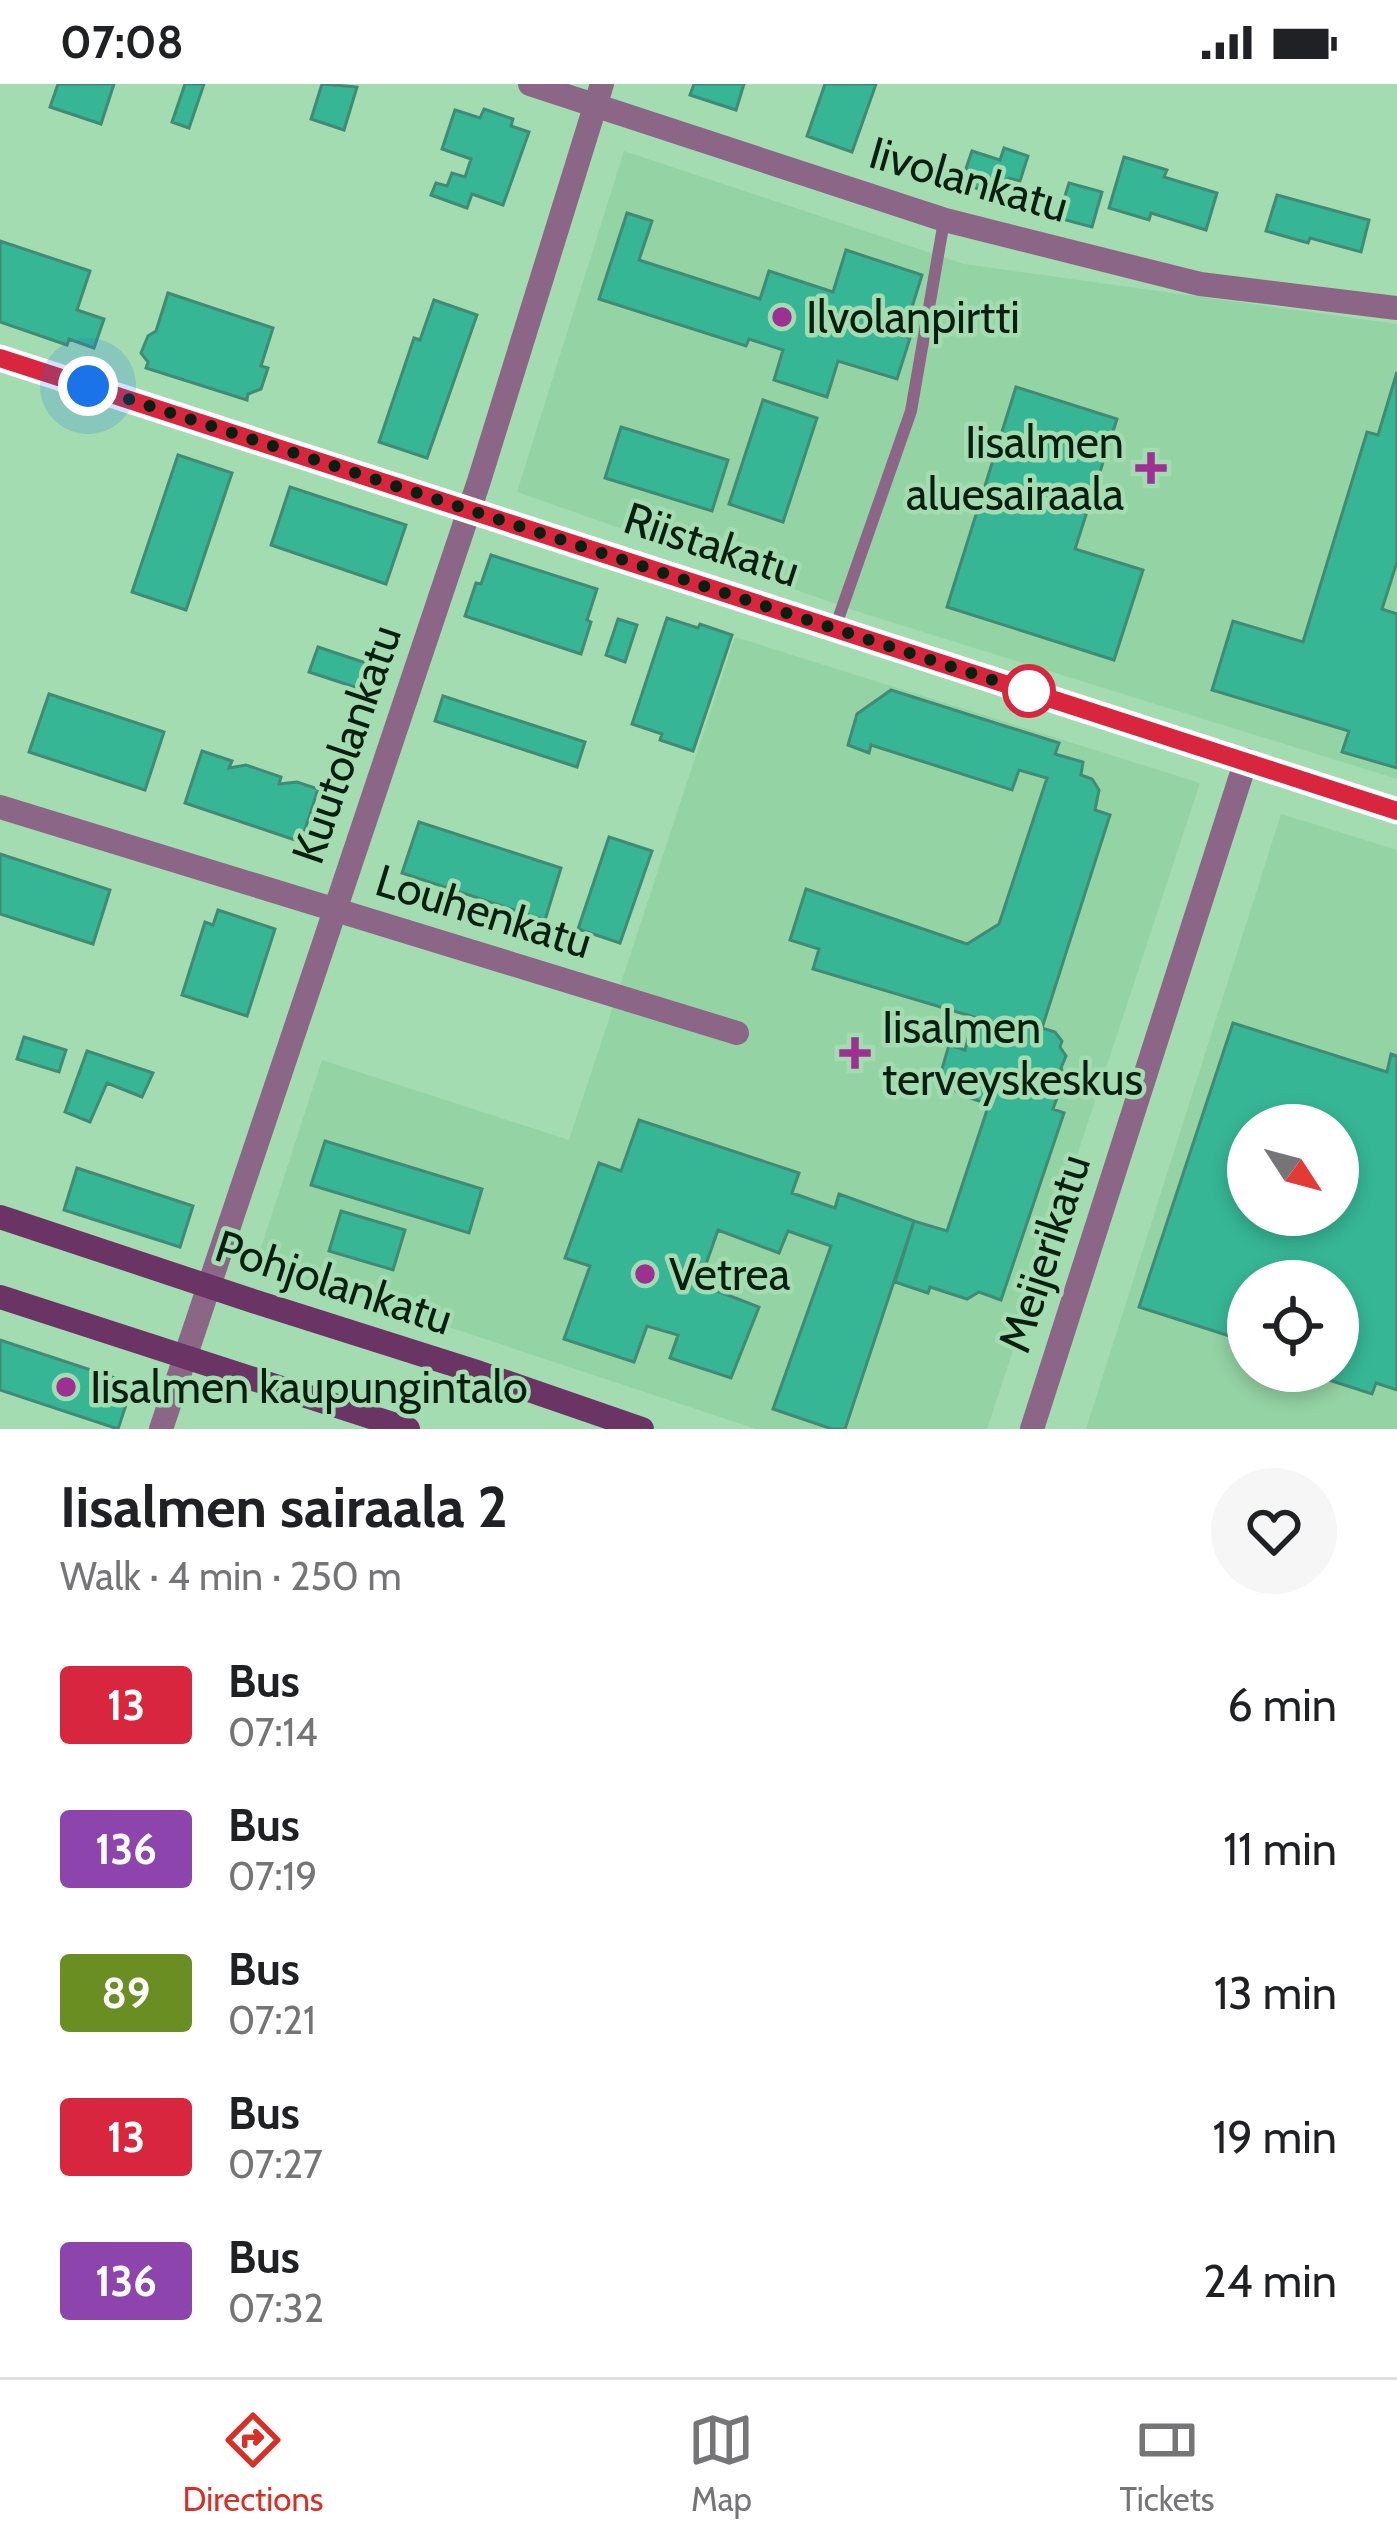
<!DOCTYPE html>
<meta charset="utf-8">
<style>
body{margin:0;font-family:Cabin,sans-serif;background:#f6f6f6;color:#202124;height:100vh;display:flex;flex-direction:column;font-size:45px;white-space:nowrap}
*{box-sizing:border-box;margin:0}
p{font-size:39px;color:#757577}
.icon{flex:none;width:66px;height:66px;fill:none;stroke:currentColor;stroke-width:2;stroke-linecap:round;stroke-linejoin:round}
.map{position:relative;height:1345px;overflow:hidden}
.sheet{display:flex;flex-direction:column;background:#fff;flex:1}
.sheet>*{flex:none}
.badge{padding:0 24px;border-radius:9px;font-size:42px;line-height:78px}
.needle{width:78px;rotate:126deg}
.controls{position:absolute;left:1227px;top:1020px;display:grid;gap:24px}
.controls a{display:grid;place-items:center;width:132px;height:132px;border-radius:50%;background:#fff;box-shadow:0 6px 18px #0003;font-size:60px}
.you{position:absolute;width:60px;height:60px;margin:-30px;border:9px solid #fff;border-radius:50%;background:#1a73e8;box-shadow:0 0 0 18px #1a73e833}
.map>.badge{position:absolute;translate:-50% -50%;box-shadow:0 0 0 6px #fff}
.round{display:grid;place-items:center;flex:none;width:126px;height:126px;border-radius:63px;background:#f6f6f6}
.head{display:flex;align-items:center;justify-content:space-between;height:204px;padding:0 60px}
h1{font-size:57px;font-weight:700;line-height:90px}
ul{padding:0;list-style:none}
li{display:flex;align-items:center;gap:36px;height:144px;padding:0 60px}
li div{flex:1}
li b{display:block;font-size:45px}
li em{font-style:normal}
li .badge{min-width:132px;font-weight:700;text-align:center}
.status{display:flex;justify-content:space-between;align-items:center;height:84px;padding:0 60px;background:#fff;direction:ltr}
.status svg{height:33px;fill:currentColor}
.tab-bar{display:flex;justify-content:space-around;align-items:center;height:168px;border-top:3px solid #e0e0e0;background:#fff;font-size:33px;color:#757577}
.tab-bar a{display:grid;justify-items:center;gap:6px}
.tab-bar .on{color:#d93025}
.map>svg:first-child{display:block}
.built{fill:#94d3a4;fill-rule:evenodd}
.building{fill:#36b695;stroke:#418b75;stroke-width:3;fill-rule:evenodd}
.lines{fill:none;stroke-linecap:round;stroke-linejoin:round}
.lane{stroke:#8c6686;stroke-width:12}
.street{stroke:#8c6686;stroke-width:24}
.secondary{stroke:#6a3464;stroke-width:24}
.line-casing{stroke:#fff;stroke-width:27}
.line{stroke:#d7263d;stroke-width:18}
.walk{stroke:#091f10;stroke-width:12;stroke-dasharray:0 21.6}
.poi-dot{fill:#9c3192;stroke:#a4dcb1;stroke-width:4.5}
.stop-dot{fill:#fff;stroke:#d7263d;stroke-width:6}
.labels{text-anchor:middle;stroke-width:9;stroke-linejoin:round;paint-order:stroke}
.street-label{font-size:45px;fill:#091f10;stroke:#a4dcb1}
.poi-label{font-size:45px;fill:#091f10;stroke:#a4dcb1;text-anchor:start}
</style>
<div class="status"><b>07:08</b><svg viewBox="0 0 49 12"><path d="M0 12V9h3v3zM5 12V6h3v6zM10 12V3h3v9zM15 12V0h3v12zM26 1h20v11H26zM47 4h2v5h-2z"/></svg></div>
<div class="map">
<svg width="1397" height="1345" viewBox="0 0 1397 1345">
<rect width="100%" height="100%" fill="#a4dcb1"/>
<path class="built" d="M624,67L964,180L1397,240V695L862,529L517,408Z
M735,553L1200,699L987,1345H756L256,1179L322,976L569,1056Z
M1281,730L1397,766V1345H1086ZM1248,1041H1338V1131H1248ZM1248,1197H1338V1287H1248Z"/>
<path class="building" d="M58,0H114L101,40L50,23Z
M185,0H204L189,44L172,38Z
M322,0L357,3L344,46L311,35Z
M694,0H744L736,26L690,11Z
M825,0H876L852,68L807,52Z
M484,25L513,35L511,42L529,48L503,121L472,110L467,124L431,111L436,99L447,102L452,89L465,93L471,75L442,65L455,26L480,34Z
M1004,64L1028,72L1020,97L1009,94L1002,113L961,99L972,67L1000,76Z
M1124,73L1167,86L1164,93L1217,109L1206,146L1151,129L1149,136L1109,124Z
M1069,99L1102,108L1092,143L1058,134Z
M1277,111L1369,136L1361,168L1310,154L1308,159L1266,147Z
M627,129L652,137L639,176L760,215L769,187L833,208L846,166L922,191L903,252L910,254L897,295L838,277L827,313L774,296L783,266L749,255L746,262L599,215Z
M0,157L90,187L77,226L104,235L94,264L69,255L67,261L0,238Z
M168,209L273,244L261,282L268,284L261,305L248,310L247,316L146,284L148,278L141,269L148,252L156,247Z
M434,216L477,231L427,374L379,358L414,254L420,256Z
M1397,288V478L1382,525L1397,530V684L1342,668L1349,647L1212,606L1233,537L1303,558L1367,348L1378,351Z
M1016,303L1117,335L1075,465L1143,486L1114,576L947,523Z
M763,316L817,334L783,438L729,420Z
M621,343L728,376L712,427L605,394Z
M178,371L232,389L186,526L132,508Z
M290,403L406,441L386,500L271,461Z
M491,471L597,505L587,536L591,538L581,570L465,532L476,499L481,500Z
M667,534L698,544L700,540L732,551L693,667L660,656L662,650L632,640Z
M618,535L637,541L625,578L606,571Z
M318,563L372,581L364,606L309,588Z
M891,606L1059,659L1055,670L1083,678L1081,691L1092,695L1099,706L1095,726L1110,731L1042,944L1055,948L1062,957L1060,963L1066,972L1061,984L1065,992L1053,1025L1064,1029L1001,1216L979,1208L967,1215L930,1203L928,1209L895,1198L914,1137L947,1147L989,1020L960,1011L940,992L949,961L965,966L974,933L813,885L819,865L790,856L806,805L967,860L999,840L1047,694L1019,686L1012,706L871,661L869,669L848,661L857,630Z
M49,610L164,648L145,706L29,668Z
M443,612L585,658L577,683L435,637Z
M202,667L232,677L229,684L246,681L281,693L279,700L297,698L318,705L301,758L185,719Z
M419,738L561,784L545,836L402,789Z
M609,753L652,767L620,859L578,845Z
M0,770L110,806L93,860L0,830Z
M218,826L275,845L247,932L182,911L205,838L213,841Z
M1233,939L1387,988L1391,970L1397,972V1306L1376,1299L1372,1310L1301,1287H1338V1197H1248V1258L1139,1223ZM1248,1041H1338V1131H1248Z
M24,953L66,966L59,988L17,975Z
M87,967L153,989L142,1013L107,999L90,1038L65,1028Z
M639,1036L799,1089L792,1109L835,1124L839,1110L914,1137L845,1345H832L773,1325L831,1162L788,1147L779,1169L718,1146L699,1200L759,1223L731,1294L670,1274L678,1251L647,1242L634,1278L564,1255L590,1182L565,1174L599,1079L621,1087Z
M325,1057L482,1105L469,1149L311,1101Z
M77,1084L193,1122L180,1163L64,1126Z
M341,1127L405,1146L393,1186L329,1167Z
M0,1256L133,1300L118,1345L0,1306Z"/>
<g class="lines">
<path class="lane" d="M835,544L911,327L944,137"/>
<path class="street" d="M530,0L945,136L1200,200L1397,224
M0,274L1397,727
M0,723L737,949
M161,1345L479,397L602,0
M1032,1345L1246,676"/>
<path class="secondary" d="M0,1133L256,1218L480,1289L642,1345
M0,1213L408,1345"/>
</g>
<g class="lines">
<g class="line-casing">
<path id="line" d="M0,274L1397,727"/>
</g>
<use href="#line" class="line"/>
<path class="walk" d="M88,302L1048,614L1029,607"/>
</g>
<g class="poi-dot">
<circle cx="782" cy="233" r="12"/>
<path d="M1145 366h12v12h12v12h-12v12h-12v-12h-12v-12h12z"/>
<path d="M849 951h12v12h12v12h-12v12h-12v-12h-12v-12h12z"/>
<circle cx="645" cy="1190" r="12"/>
<circle cx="66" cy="1303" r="12"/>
</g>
<circle class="stop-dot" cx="1029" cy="607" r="24"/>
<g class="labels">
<g class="street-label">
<text transform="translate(969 95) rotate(16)" y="16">Iivolankatu</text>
<text transform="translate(712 460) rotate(18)" y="16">Riistakatu</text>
<text transform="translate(346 660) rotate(-71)" y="16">Kuutolankatu</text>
<text transform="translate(484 827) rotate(17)" y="16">Louhenkatu</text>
<text transform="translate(1044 1169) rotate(-72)" y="16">Meijerikatu</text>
<text transform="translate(334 1198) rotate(18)" y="16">Pohjolankatu</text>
</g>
<g class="poi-label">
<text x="806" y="249">Ilvolanpirtti</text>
<text x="1124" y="374" text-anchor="end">Iisalmen<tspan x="1124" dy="52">aluesairaala</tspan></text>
<text x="882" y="959">Iisalmen<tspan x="882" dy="52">terveyskeskus</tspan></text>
<text x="669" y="1206">Vetrea</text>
<text x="90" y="1319">Iisalmen kaupungintalo</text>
</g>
</g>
</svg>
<div class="controls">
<a><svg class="needle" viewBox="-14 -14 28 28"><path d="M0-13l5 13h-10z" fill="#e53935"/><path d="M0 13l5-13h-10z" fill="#757577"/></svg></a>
<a><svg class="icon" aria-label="locate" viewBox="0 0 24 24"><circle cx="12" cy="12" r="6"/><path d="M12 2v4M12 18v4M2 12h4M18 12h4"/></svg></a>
</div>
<div class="you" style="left:88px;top:302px"></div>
</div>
<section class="sheet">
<div class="head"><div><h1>Iisalmen sairaala 2</h1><p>Walk · 4 min · 250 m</p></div><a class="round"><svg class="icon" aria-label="heart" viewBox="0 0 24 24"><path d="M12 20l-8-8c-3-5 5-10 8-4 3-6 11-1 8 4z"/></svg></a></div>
<ul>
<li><span class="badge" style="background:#d7263d;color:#fff">13</span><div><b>Bus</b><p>07:14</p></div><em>6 min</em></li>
<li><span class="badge" style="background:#8e44ad;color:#fff">136</span><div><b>Bus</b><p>07:19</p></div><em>11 min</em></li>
<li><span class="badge" style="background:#6b8e23;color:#fff">89</span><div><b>Bus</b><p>07:21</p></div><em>13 min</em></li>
<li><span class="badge" style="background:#d7263d;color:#fff">13</span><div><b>Bus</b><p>07:27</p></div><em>19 min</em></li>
<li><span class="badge" style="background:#8e44ad;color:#fff">136</span><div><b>Bus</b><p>07:32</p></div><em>24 min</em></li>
</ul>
</section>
<nav class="tab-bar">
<a class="on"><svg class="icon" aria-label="directions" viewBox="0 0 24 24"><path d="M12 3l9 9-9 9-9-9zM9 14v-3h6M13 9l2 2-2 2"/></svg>Directions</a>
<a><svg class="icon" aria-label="map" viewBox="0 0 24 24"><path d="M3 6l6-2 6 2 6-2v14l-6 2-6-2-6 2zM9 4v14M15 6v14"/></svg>Map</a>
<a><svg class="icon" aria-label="tickets" viewBox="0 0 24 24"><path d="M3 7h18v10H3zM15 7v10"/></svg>Tickets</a>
</nav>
